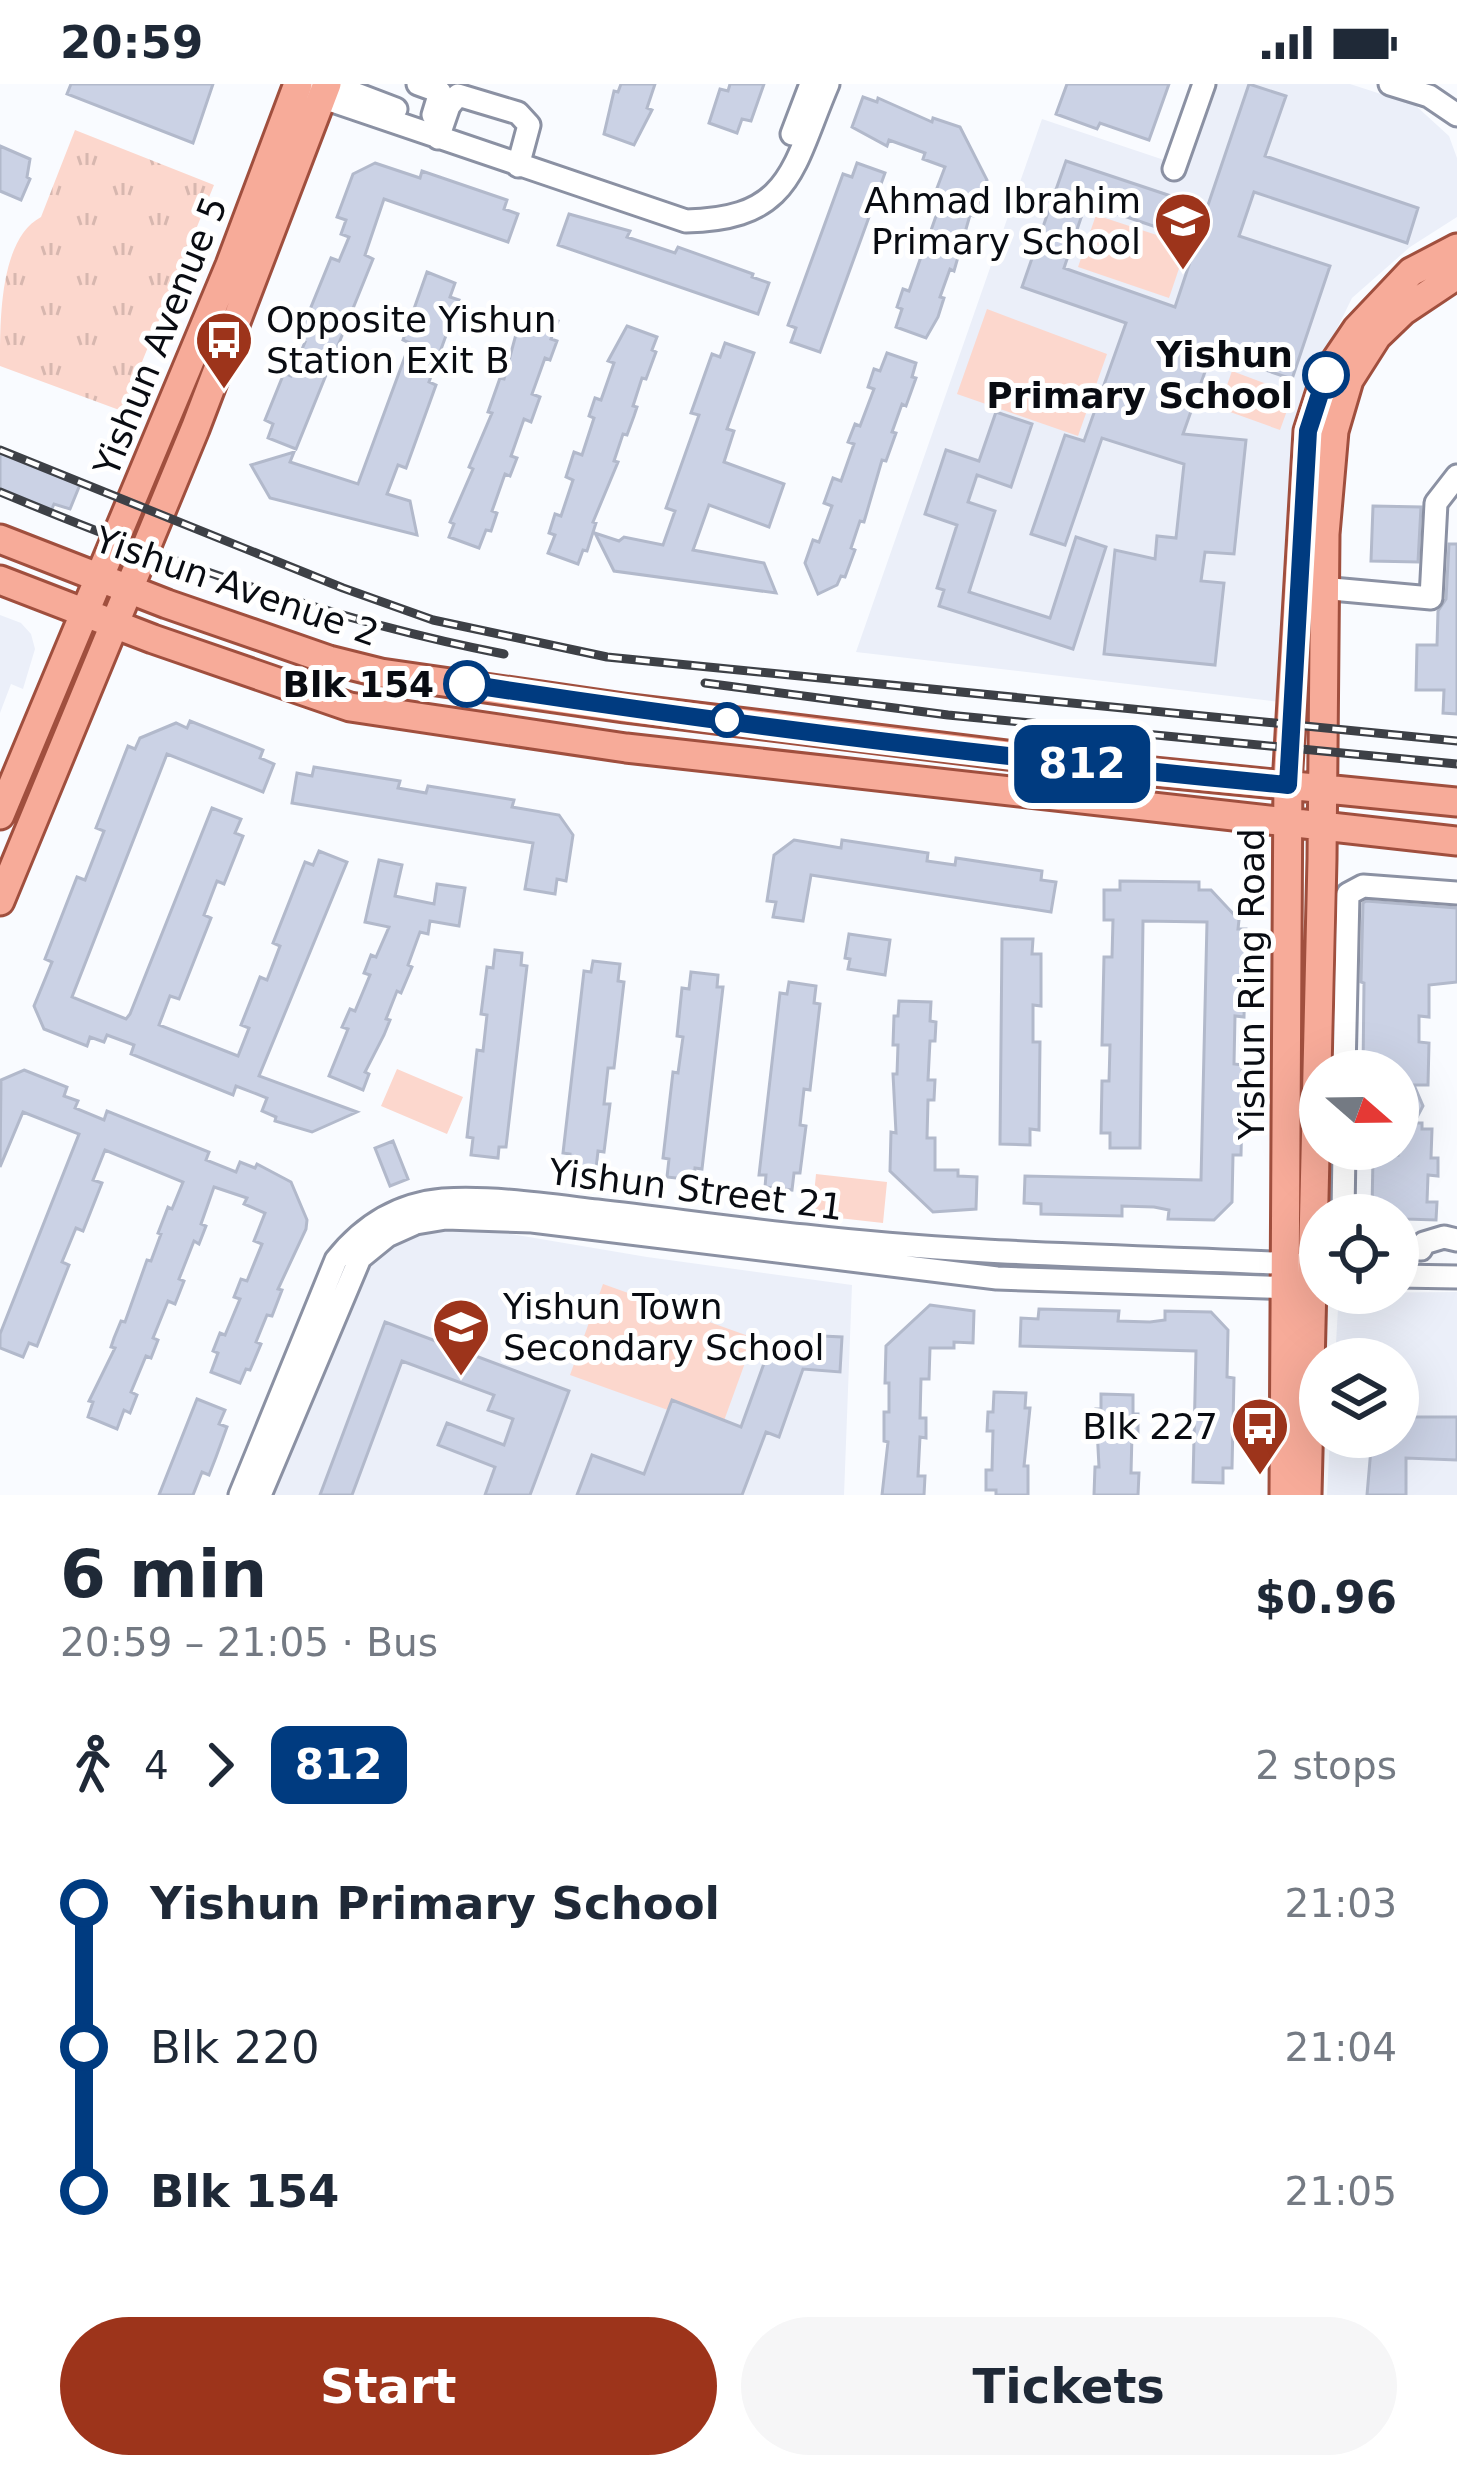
<!DOCTYPE html>
<meta charset="utf-8">
<style>
body{margin:0;font-family:"DejaVu Sans",sans-serif;background:#f6f6f7;color:#1f2937;height:100vh;display:flex;flex-direction:column;font-size:45px;white-space:nowrap}
*{box-sizing:border-box;margin:0}
p{font-size:39px;color:#747a83}
.icon{flex:none;width:66px;height:66px;fill:none;stroke:currentColor;stroke-width:2;stroke-linecap:round;stroke-linejoin:round}
.map{position:relative;height:1411px;overflow:hidden}
.details{display:flex;flex-direction:column;background:#fff;flex:1}
.details>*{flex:none}
.badge{padding:0 24px;border-radius:18px;font-size:42px;line-height:78px}
.needle{width:78px;rotate:110deg}
.controls{position:absolute;left:1299px;top:966px;display:grid;gap:24px}
.controls a{display:grid;place-items:center;width:120px;height:120px;border-radius:50%;background:#fff;box-shadow:0 12px 48px #0002;font-size:60px}
.map>.badge{position:absolute;translate:-50% -50%;box-shadow:0 0 0 6px #fff}
.legs{display:flex;align-items:center;gap:18px;height:132px;padding:0 60px;font-size:39px}
.legs p{margin-inline-start:auto}
.overview{display:flex;align-items:center;justify-content:space-between;height:204px;padding:0 60px}
h1{font-size:66px;font-weight:600;line-height:90px}
.button{display:flex;gap:24px;margin-top:auto;padding:24px 60px}
.button a{flex:1;height:138px;border-radius:72px;background:#9d341b;color:#fff;font-size:48px;font-weight:600;line-height:138px;text-align:center}
.button a+a{background:#f6f6f7;color:#1f2937}
ul{padding:0 60px;list-style:none}
li{display:flex;align-items:center;gap:42px;height:144px;font-size:45px}
li i{display:grid;place-items:center;width:18px;height:100%;margin:0 15px;background:currentColor}
li i::after{content:'';width:30px;height:30px;margin:-15px;border:9px solid;border-radius:50%;background:#fff}
li p{margin-inline-start:auto}
li:first-child i{background:linear-gradient(#0000 50%,currentColor 0)}
li:last-child i{background:linear-gradient(currentColor 50%,#0000 0)}
.status{display:flex;justify-content:space-between;align-items:center;height:84px;padding:0 60px;background:#fff;direction:ltr}
.status svg{height:33px;fill:currentColor}
.map>svg:first-child{display:block}
.built{fill:#ebeff9}
.grass{fill:url(#grass-tufts)}
.pitch{fill:#fcd7cd}
.building{fill:#cbd2e5;stroke:#b2b9cb;stroke-width:3;fill-rule:evenodd}
.lines{fill:none;stroke-linecap:round;stroke-linejoin:round}
.minor-casing{stroke:#8b91a3;stroke-width:27}
.major-casing{stroke:#a04f3e;stroke-width:33}
.minor{stroke:#fff;stroke-width:21}
.major{stroke:#f7ab99;stroke-width:27}
.rail-casing{stroke:#3d4046;stroke-width:9}
.rail{stroke:#fff;stroke-width:4.5;stroke-dasharray:14;stroke-linecap:butt}
.line-1-casing{stroke:#fff;stroke-width:27}
.line-1{stroke:#003b80;stroke-width:18}
.stop-1-dot{fill:#fff;stroke:#003b80;stroke-width:6}
.labels{text-anchor:middle;stroke-width:10;stroke-linejoin:round;paint-order:stroke}
.poi-label{font-size:36px;fill:#090c12;stroke:#fff;text-anchor:end}
.street-label{font-size:36px;fill:#090c12;stroke:#fff}
.stop-label{font-size:36px;font-weight:bold;fill:#090c12;stroke:#fff;text-anchor:end}
</style>
<div class="status"><b>20:59</b><svg viewBox="0 0 49 12"><path d="M0 12V9h3v3zM5 12V6h3v6zM10 12V3h3v9zM15 12V0h3v12zM26 1h20v11H26zM47 4h2v5h-2z"/></svg></div>
<div class="map">
<svg width="1457" height="1411" viewBox="0 0 1457 1411">
<defs>
<pattern id="grass-tufts" width="24" height="20" patternUnits="userSpaceOnUse" patternTransform="scale(3)"><rect width="24" height="20" fill="#fcd7cd"/><path d="M3 7l-1-3M5 7V3M7 7l1-3M15 17l-1-3M17 17v-4M19 17l1-3" fill="none" stroke="#d7b7af"/></pattern>
</defs>
<rect width="100%" height="100%" fill="#f9fbff"/>
<path class="built" d="M1211,0H1350L1415,21L1449,52L1457,74V133L1410,163L1352,214L1321,277L1280,618L856,568L1042,35L1179,81Z
M0,531L21,539L31,550L35,565L23,605L11,600L0,629Z
M441,1138L647,1173L852,1201L844,1411H269L367,1177L405,1151Z
M1457,1208V1411H1327L1330,1353H1398V1275H1335L1339,1209Z"/>
<path class="grass" d="M75,46L214,101L122,327L0,282C0,233 0,155 41,133Z"/>
<path class="pitch" d="M1096,131L1187,161L1169,214L1078,183Z
M987,225L1107,270L1078,352L957,310Z
M1232,287L1293,310L1280,346L1219,324Z
M397,985L463,1013L447,1050L381,1022Z
M816,1090L887,1098L883,1139L812,1131Z
M603,1200L754,1254L721,1345L570,1291Z"/>
<path class="building" d="M71,0H213L193,59L67,10Z
M621,0H655L647,24L652,26L634,61L604,50L614,7L618,8Z
M730,0H764L751,37L742,35L737,49L709,39L720,5L728,7Z
M1067,0H1169L1149,56L1100,39L1097,45L1056,30Z
M1249,0L1286,12L1265,72L1418,124L1407,159L1254,108L1239,152L1330,182L1292,295L1212,268L1183,350L1246,356L1234,470L1205,468L1201,497L1224,499L1215,581L1104,570L1115,466L1155,475L1157,452L1176,454L1184,380L1102,354L1065,461L1031,450L1065,351L1084,357L1126,239L1022,203L1066,77L1207,124ZM1086,119L1197,157L1175,223L1064,184Z
M863,13L877,18L878,14L932,38L933,34L960,43L987,96L974,132L970,131L954,187L950,185L940,213L944,214L938,233L926,254L896,243L902,225L897,223L903,205L909,207L922,170L916,168L923,150L929,152L942,115L934,112L945,83L923,75L925,69L889,56L887,62L852,43Z
M0,62L30,75L27,93L30,95L21,116L0,107Z
M375,79L420,94L422,87L507,116L504,125L518,130L508,158L384,115L365,171L373,175L296,365L268,354L273,340L265,336L284,289L291,292L305,258L298,255L331,174L339,177L349,153L341,150L346,136L337,133L353,90Z
M857,79L885,89L820,268L791,258L796,244L788,241L843,90L852,93Z
M569,130L630,147L627,153L675,169L678,163L753,190L752,193L769,199L758,230L558,161Z
M427,188L455,199L450,213L459,216L429,298L436,301L406,384L398,381L387,410L410,417L417,451L270,414L251,381L294,368L290,378L358,400L410,259L403,256Z
M528,227L558,237L551,255L557,257L550,276L545,274L532,310L540,313L531,338L524,335L511,372L517,374L510,392L505,390L492,427L497,429L491,447L486,446L479,464L449,453L454,440L450,438L473,385L469,383L492,329L488,328L500,294L504,295L519,239L523,240Z
M627,242L657,253L652,266L656,268L646,295L642,294L633,322L637,323L634,332L627,351L623,350L614,377L618,378L593,438L596,439L587,467L583,466L578,480L548,469L555,451L549,449L555,430L561,432L573,396L566,393L574,368L582,371L594,334L589,332L595,314L601,316L614,279L608,277Z
M725,259L754,269L727,345L734,347L724,378L784,400L769,443L709,421L693,466L764,479L776,509L614,487L595,449L619,457L624,453L663,461L675,427L666,424L699,331L691,329L712,270L720,273Z
M887,269L916,279L912,293L916,294L906,322L902,320L892,348L896,349L886,377L882,376L864,438L860,437L851,464L855,466L845,493L841,492L837,501L818,510L805,479L813,456L819,458L832,422L824,419L833,394L841,397L854,360L848,358L855,340L860,342L874,305L868,303L874,285L880,287Z
M996,328L1032,340L1011,403L977,391L968,418L995,427L969,508L1050,534L1076,453L1106,463L1073,565L939,522L944,506L937,504L957,441L925,430L946,366L979,377Z
M0,366L81,398L70,425L54,420L51,427L0,407Z
M1373,422L1421,423L1418,478L1371,477Z
M1449,460H1457V630L1443,629L1444,606H1416L1417,561H1437L1438,527L1446,515Z
M190,637L263,666L260,674L274,680L263,708L167,670L72,913L126,935L130,930L212,724L241,735L235,749L243,752L224,800L217,797L204,831L211,834L179,915L170,912L159,941L238,972L249,944L241,941L260,893L267,896L280,862L273,859L305,778L313,781L319,767L347,778L259,992L357,1028L312,1048L275,1037L276,1033L262,1027L267,1014L236,1002L233,1011L181,990L131,970L134,961L107,951L104,958L90,953L87,962L44,945L34,922L52,878L45,875L77,793L85,796L104,747L96,744L128,662L135,665L140,654L176,639L187,644Z
M314,683L400,697L398,704L426,709L428,702L514,716L512,723L559,731L573,751L566,797L557,795L555,810L525,805L533,759L292,719L297,689L312,692Z
M794,756L841,764L842,756L928,769L927,777L955,781L956,774L1042,787L1041,796L1056,798L1051,828L811,791L803,837L773,833L776,818L767,817L774,771Z
M379,776L402,781L395,812L434,820L437,800L465,804L459,842L430,837L428,850L420,848L408,881L412,883L401,909L397,907L386,935L390,936L384,951L365,988L369,990L363,1006L329,992L348,945L342,943L350,925L355,927L370,891L364,889L371,871L376,873L389,843L365,838Z
M1120,797L1199,798V806H1211L1239,836L1238,845H1246L1244,933L1235,932L1234,980L1243,981L1241,1071H1233L1232,1118L1214,1136L1168,1135L1169,1126L1154,1123L1122,1122V1132L1041,1130V1120L1024,1119L1025,1092L1201,1096L1207,838L1143,837L1140,1064H1110V1049H1101L1102,997H1109L1110,961H1102L1104,873H1112L1113,836H1104V806H1120Z
M1366,817L1457,824V898L1429,901V933L1419,932V958L1429,959L1428,1001H1414L1423,1022L1414,1039H1422V1045H1432L1431,1074H1438V1092L1428,1091L1427,1118H1437L1436,1136L1406,1135L1393,1127L1372,1126L1373,1073L1398,1071V987H1363L1364,899L1361,898L1363,819Z
M849,850L890,856L885,891L848,885L850,875L845,874Z
M1002,855H1033L1032,870H1041V922L1033,921V958H1040L1039,1046L1030,1045V1061L1000,1060Z
M495,866L522,869L521,881L527,882L506,1063H499L498,1074L471,1071L473,1054L467,1053L477,966L483,967L487,931L481,930L487,883L493,884Z
M593,877L620,880L618,897L624,898L614,984H608L604,1020H610L604,1068L598,1067L596,1085L569,1082L570,1070L563,1069L584,887L591,888Z
M691,888L718,891L717,903H723L702,1085L695,1084L694,1096L667,1093L669,1075L663,1074L673,988L678,989L683,953L677,952L682,904L689,905Z
M789,898L816,902L814,919L820,920L810,1006L804,1005L800,1041L806,1042L800,1089H794L792,1106L765,1103L766,1091H759L780,909L787,910Z
M899,917L931,918L930,937L936,938L935,957H930L928,996H935L934,1016H928L927,1054H935V1086H958V1092L977,1093L976,1125L933,1128L890,1087L891,1048L896,1049L893,990H897L898,961H893L894,932H898Z
M24,986L67,1003L64,1012L78,1017L75,1024L104,1036L107,1027L209,1068L206,1076L236,1088L240,1078L255,1084L257,1080L291,1098L307,1136L306,1145L278,1205L282,1206L272,1232L267,1231L256,1258L261,1260L250,1286L246,1285L240,1299L211,1288L218,1269L213,1267L220,1249L225,1251L240,1215L234,1213L241,1195L247,1197L262,1160L254,1157L265,1129L244,1120L247,1114L214,1103L201,1140L206,1142L199,1160L194,1157L179,1195L184,1197L175,1220L168,1217L153,1254L158,1256L151,1274L146,1272L131,1308L137,1311L130,1329L124,1326L117,1345L88,1333L93,1318L89,1317L115,1264L111,1263L114,1254L121,1237L125,1238L147,1176L151,1177L161,1150L158,1149L168,1123L172,1125L183,1098L105,1066L93,1096L102,1099L83,1147L76,1144L62,1178L69,1181L37,1262L29,1259L23,1273L0,1264V1250L79,1050L23,1028L0,1083L1,996Z
M393,1057L408,1095L390,1102L375,1064Z
M930,1221L974,1227L973,1259L954,1258V1264H930L929,1295H921L920,1334H926V1354L920,1353L918,1392H925L924,1411H882L888,1358L884,1357V1328H889V1299H885L886,1262Z
M1039,1225L1119,1227L1118,1237L1150,1238L1165,1236V1227L1211,1228L1228,1246L1227,1293L1234,1294L1232,1384H1223V1399L1193,1398L1196,1267L1020,1262L1021,1234L1038,1235Z
M385,1238L569,1307L530,1411H485L495,1383L438,1361L447,1339L504,1361L513,1335L488,1326L494,1311L402,1277L352,1411H320Z
M822,1252L842,1253L840,1288L803,1285L779,1353L766,1348L742,1411H577L592,1371L644,1390L672,1316L741,1343L771,1260L820,1278Z
M994,1308L1026,1309L1025,1324H1030L1024,1382H1028V1411H996V1406H986V1386H992L993,1347H987L988,1328H993Z
M1101,1310L1133,1311V1330H1138V1350H1132L1131,1389H1139L1138,1411H1094L1095,1383H1099L1096,1325H1101Z
M197,1315L225,1326L219,1340L227,1343L216,1373L209,1391L202,1388L193,1411H159Z
M1398,1333H1457V1376L1406,1374V1411H1367L1372,1353H1398Z"/>
<g class="lines">
<g class="minor-casing">
<path id="minor" d="M330,0L396,25
M418,0L440,8L433,31
M1390,0L1429,12L1457,31
M309,9L686,137C792,135 792,84 828,0
M792,50L811,0
M438,54L449,22L458,11L518,29L529,41L518,82
M1174,85L1204,0
M1310,503L1431,514L1436,419L1457,392
M1344,987L1348,810L1363,802L1457,809
M1343,1131L1344,1065
M1398,1164L1421,1165L1424,1159L1444,1153L1457,1156
M1398,1192L1457,1193
M240,1411L336,1176C363,1142 398,1120 443,1116C494,1113 547,1121 597,1127C667,1135 736,1145 805,1152C969,1171 1132,1172 1296,1180
M260,1411L360,1174L387,1152L416,1139L446,1134L532,1137L997,1194L1296,1204"/>
</g>
<g class="major-casing">
<path id="major" d="M0,455L167,520L329,576L381,589L624,624L1113,684L1457,718
M0,496L153,555L350,623L626,664L1457,757
M0,731L230,181L298,0
M0,817L195,345L327,0
M1284,1411L1288,684L1308,347L1326,291L1357,245L1411,188L1457,164
M1307,1411L1322,775L1325,450L1334,347L1349,296L1377,252L1403,227L1457,191"/>
</g>
<use href="#minor" class="minor"/>
<use href="#major" class="major"/>
<g class="rail-casing">
<path id="rail" d="M0,366L343,504L433,536L607,573L1457,657
M0,408C164,476 329,536 504,570
M705,599L948,631L1457,680"/>
</g>
<use href="#rail" class="rail"/>
</g>
<g class="lines">
<g class="line-1-casing">
<path id="line-1" d="M467,600C739,642 1014,675 1288,701L1308,347L1326,291"/>
</g>
<use href="#line-1" class="line-1"/>
</g>
<defs>
<g id="school-pin" transform="scale(3)"><path d="M0 17L-7.5 6A9.5 9.5 0 1 1 7.5 6Z" fill="#9d341b" stroke="#fff"/><path d="M0-5L7-2L0 1L-7-2ZM-4 1L0 2.5L4 1V4Q0 6-4 4Z" fill="#fff"/></g>
<g id="bus-pin" transform="scale(3)"><path d="M0 17L-7.5 6A9.5 9.5 0 1 1 7.5 6Z" fill="#9d341b" stroke="#fff"/><path d="M-5-6H5V4H4V6H2V4H-2V6H-4V4H-5ZM-3.5-4V0h7V-4ZM-3.5 1.2v1.5H-2V1.2ZM2 1.2v1.5H3.5V1.2Z" fill="#fff"/></g>
</defs>
<g fill-rule="evenodd">
<use href="#school-pin" x="1183" y="137"/>
<use href="#bus-pin" x="224" y="256"/>
<use href="#school-pin" x="461" y="1243"/>
<use href="#bus-pin" x="1260" y="1342"/>
</g>
<g class="stop-1-dot">
<circle cx="1326" cy="291" r="21"/>
<circle cx="467" cy="600" r="21"/>
<circle cx="727" cy="636" r="15"/>
</g>
<g class="labels">
<g class="poi-label">
<text x="1141" y="129">Ahmad Ibrahim<tspan x="1141" dy="41">Primary School</tspan></text>
<text x="266" y="248" text-anchor="start">Opposite Yishun<tspan x="266" dy="41">Station Exit B</tspan></text>
<text x="503" y="1235" text-anchor="start">Yishun Town<tspan x="503" dy="41">Secondary School</tspan></text>
<text x="1218" y="1355">Blk 227</text>
</g>
<g class="street-label">
<text transform="translate(160 252) rotate(-68)" y="13">Yishun Avenue 5</text>
<text transform="translate(237 502) rotate(19)" y="13">Yishun Avenue 2</text>
<text transform="translate(1251 900) rotate(-90)" y="13">Yishun Ring Road</text>
<text transform="translate(696 1105) rotate(7)" y="13">Yishun Street 21</text>
</g>
<g class="stop-label">
<text x="1293" y="283">Yishun<tspan x="1293" dy="41">Primary School</tspan></text>
<text x="434" y="613">Blk 154</text>
</g>
</g>
</svg>
<div class="controls">
<a><svg class="needle" viewBox="-14 -14 28 28"><path d="M0-13l5 13h-10z" fill="#e53935"/><path d="M0 13l5-13h-10z" fill="#747a83"/></svg></a>
<a><svg class="icon" aria-label="locate" viewBox="0 0 24 24"><circle cx="12" cy="12" r="6"/><path d="M12 2v4M12 18v4M2 12h4M18 12h4"/></svg></a>
<a><svg class="icon" aria-label="layers" viewBox="0 0 24 24"><path d="M12 4l9 5-9 5-9-5zM3 14l9 5 9-5"/></svg></a>
</div>
<b class="badge" style="left:1082px;top:680px;background:#003b80;color:#fff">812</b>
</div>
<section class="details">
<div class="overview"><div><h1>6 min</h1><p>20:59 – 21:05 · Bus</p></div><b>$0.96</b></div>
<div class="legs"><svg class="icon" aria-label="walk" viewBox="0 0 24 24"><circle cx="13" cy="4" r="2"/><path d="M13 8l-2 6 4 7M11 14l-3 7M7 12l3-4h3l4 4"/></svg>4<svg class="icon" aria-label="forward" viewBox="0 0 24 24"><path d="M9 5l7 7-7 7"/></svg><b class="badge" style="background:#003b80;color:#fff">812</b><p>2 stops</p></div>
<ul>
<li><i style="color:#003b80"></i><b>Yishun Primary School</b><p>21:03</p></li>
<li><i style="color:#003b80"></i><span>Blk 220</span><p>21:04</p></li>
<li><i style="color:#003b80"></i><b>Blk 154</b><p>21:05</p></li>
</ul>
<div class="button"><a>Start</a><a>Tickets</a></div>
</section>
